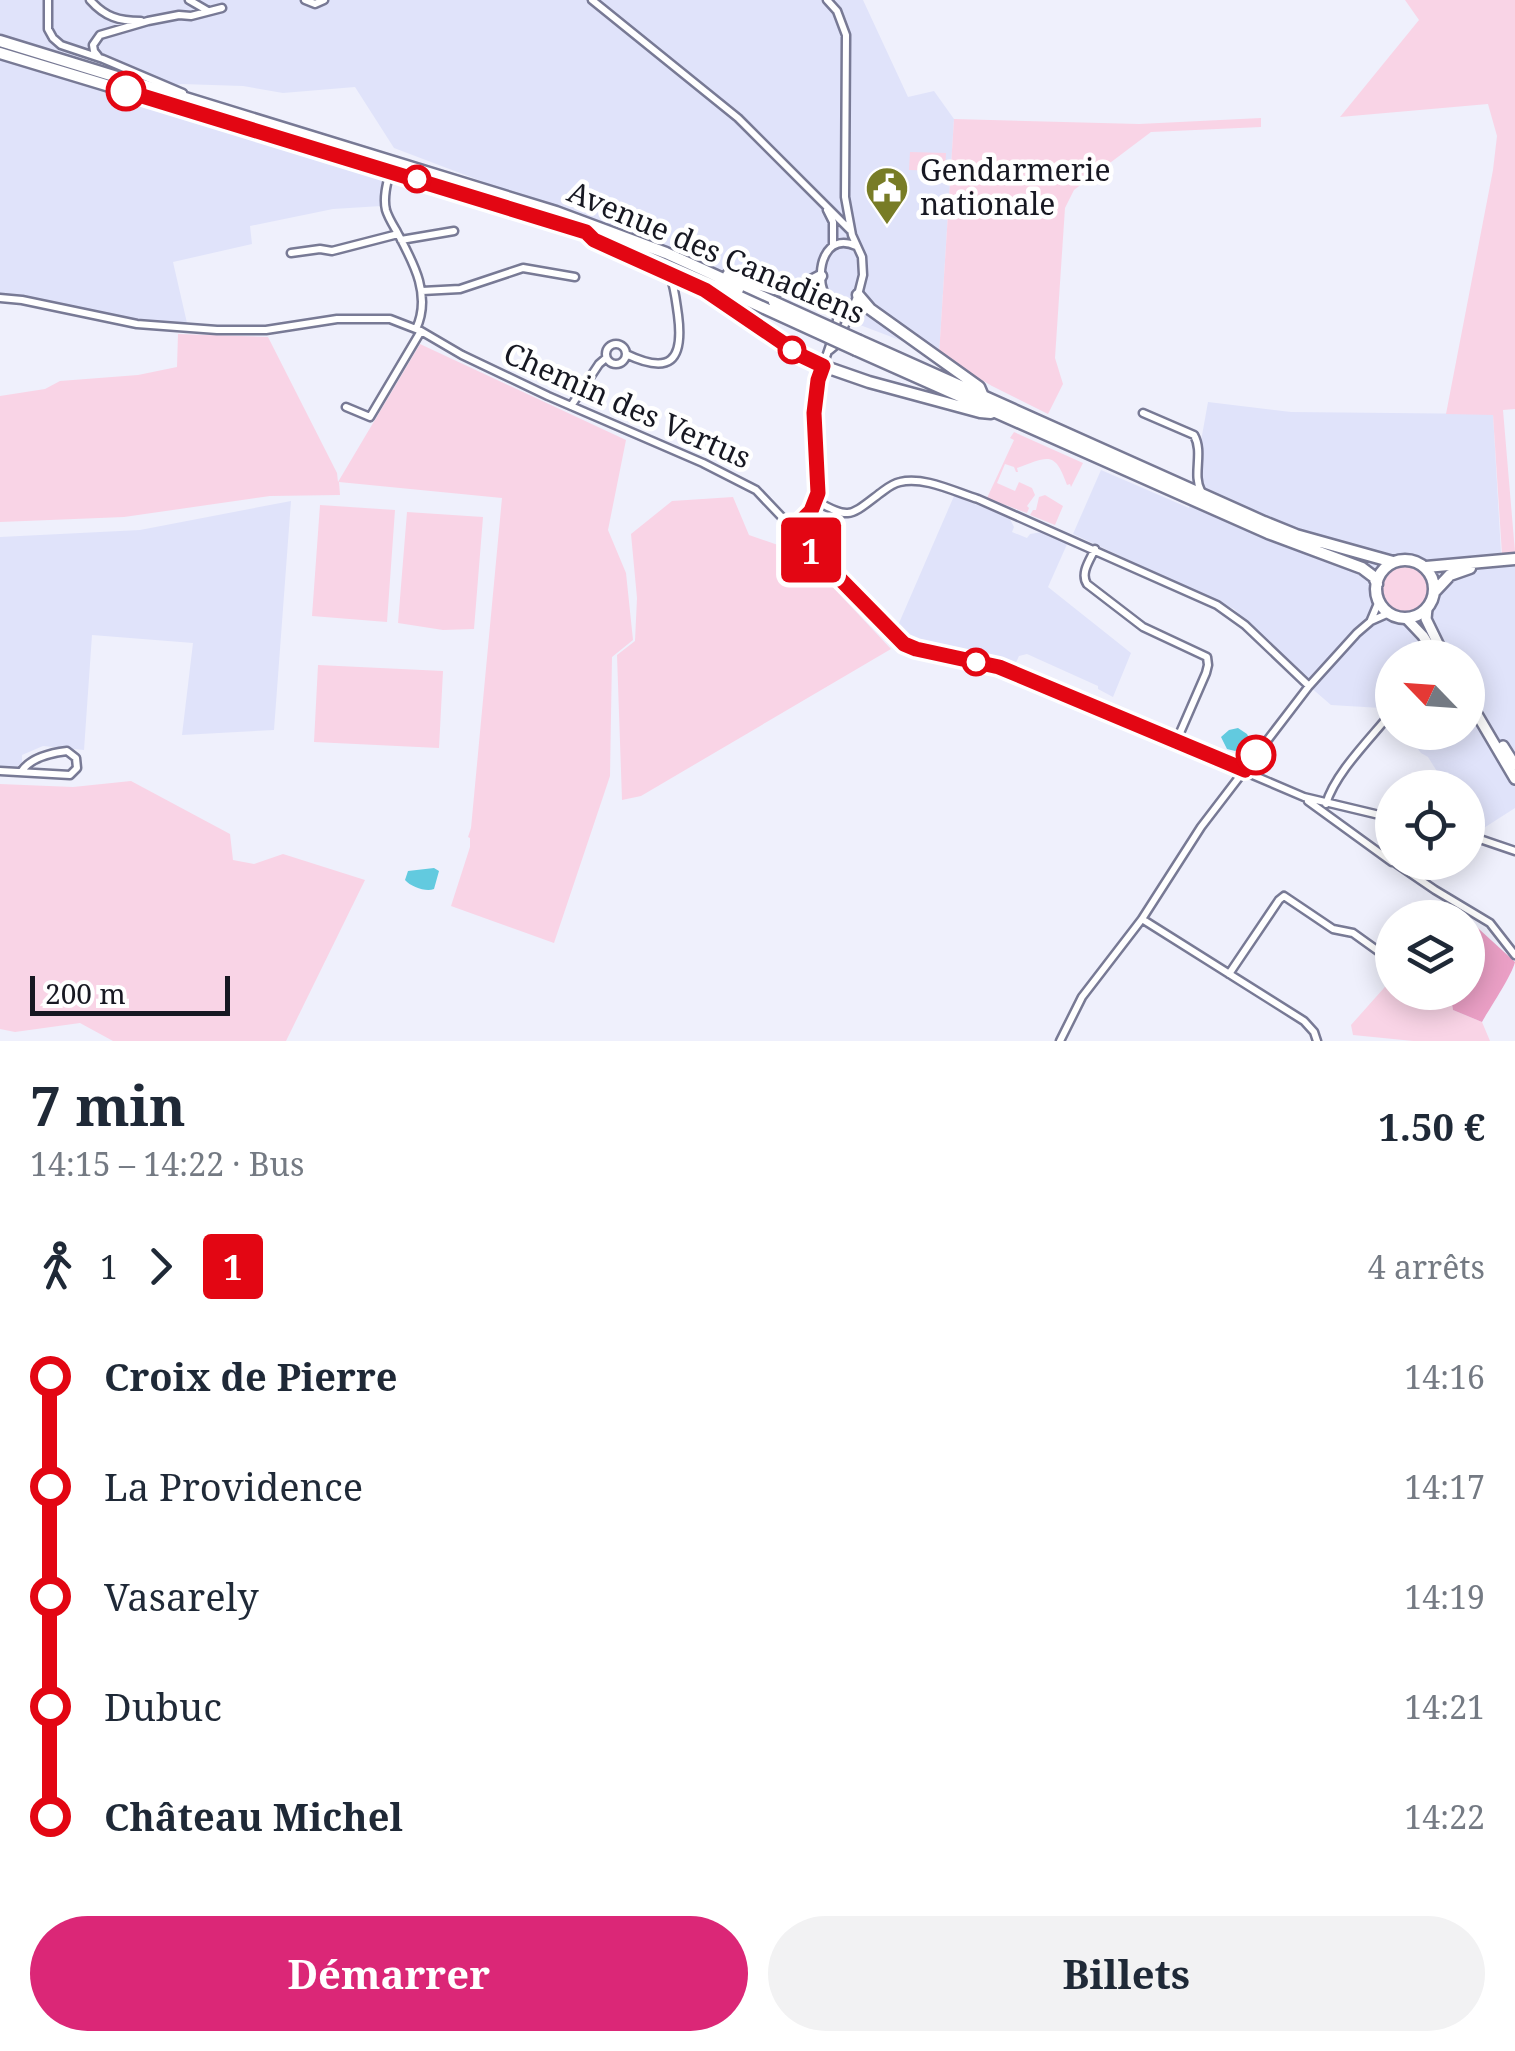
<!DOCTYPE html>
<html lang="fr">
<meta charset="utf-8">
<style>
body{margin:0;font-family:"Noto Serif",serif;background:#f2f2f3;color:#1f2937;height:100vh;display:flex;flex-direction:column;font-size:38px;white-space:nowrap}
*{box-sizing:border-box;margin:0}
p{font-size:32px;color:#747a83}
.icon{flex:none;width:55px;height:55px;fill:none;stroke:currentColor;stroke-width:2;stroke-linecap:round;stroke-linejoin:round}
.map{position:relative;height:1041px;overflow:hidden}
.drawer{display:flex;flex-direction:column;background:#fff;flex:1}
.drawer>*{flex:none}
.badge{padding:0 20px;border-radius:8px;font-size:35px;line-height:65px}
.needle{width:65px;rotate:295deg}
.tools{position:absolute;left:1375px;top:640px;display:grid;gap:20px}
.tools a{display:grid;place-items:center;width:110px;height:110px;border-radius:50%;background:#fff;box-shadow:0 5px 25px #0003;font-size:50px}
.scale{position:absolute;left:30px;bottom:25px;width:200px;box-sizing:border-box;padding-left:10px;border:5px solid #171822;border-top:0;font-size:28px;line-height:35px;white-space:nowrap;color:#171822;-webkit-text-stroke:8px #fff;paint-order:stroke}
.map>.badge{position:absolute;translate:-50% -50%;box-shadow:0 0 0 5px #fff}
.legs{display:flex;align-items:center;gap:15px;height:110px;padding:0 30px;font-size:32px}
.legs p{margin-inline-start:auto}
.overview{display:flex;align-items:center;justify-content:space-between;height:170px;padding:0 30px}
h1{font-size:55px;font-weight:700;line-height:75px}
.primary-button{display:flex;gap:20px;margin-top:auto;padding:20px 30px}
.primary-button a{flex:1;height:115px;border-radius:60px;background:#db2777;color:#fff;font-size:40px;font-weight:700;line-height:115px;text-align:center}
.primary-button a+a{background:#f2f2f3;color:#1f2937}
ul{padding:0 30px;list-style:none}
li{display:flex;align-items:center;gap:35px;height:110px;font-size:38px}
li i{display:grid;place-items:center;width:15px;height:100%;margin:0 12px;background:currentColor}
li i::after{content:'';width:25px;height:25px;margin:-12px;border:8px solid;border-radius:50%;background:#fff}
li p{margin-inline-start:auto}
li:first-child i{background:linear-gradient(#0000 50%,currentColor 0)}
li:last-child i{background:linear-gradient(currentColor 50%,#0000 0)}
.map>svg:first-child{display:block}
.built{fill:#e0e3fa}
.green{fill:#f9d4e6}
.forest{fill:#ea9fc5}
.water{fill:#62cadf}
.lines{fill:none;stroke-linecap:round;stroke-linejoin:round}
.street-casing{stroke:#787a95;stroke-width:11}
.secondary-casing{stroke:#787a95;stroke-width:14}
.primary-casing{stroke:#787a95;stroke-width:15}
.street{stroke:#fff;stroke-width:6}
.secondary{stroke:#fff;stroke-width:9}
.primary{stroke:#fff;stroke-width:10}
.primary-bridge-casing{stroke:#787a95;stroke-width:15;stroke-linecap:butt}
.primary-bridge{stroke:#fff;stroke-width:10}
.line-1-casing{stroke:#fff;stroke-width:22}
.line-1{stroke:#e30613;stroke-width:15}
.stop-1-dot{fill:#fff;stroke:#e30613;stroke-width:5}
.labels{text-anchor:middle;stroke-width:9;stroke-linejoin:round;paint-order:stroke}
.poi-label{font-size:30px;fill:#171822;stroke:#fff;text-anchor:start}
.street-label{font-size:30px;fill:#171822;stroke:#fff}
</style>
<div class="map">
<svg width="1515" height="1041" viewBox="0 0 1515 1041">
<rect width="100%" height="100%" fill="#eff0fc"/>
<path class="built" d="M0,0H863L908,97L934,91L954,119L939,355L394,148L355,87L283,93L243,86L181,84L121,98L385,175L381,206L333,209L250,226L252,244L173,262L187,323L137,320L0,296Z
M1208,402L1291,412L1493,414L1501,553L1515,552V808L1476,833L1471,831L1468,818V788L1460,787L1459,785L1443,781L1428,757L1421,753L1405,733L1468,732V658H1392V723L1387,719L1391,713L1381,708L1331,705L1309,686L1234,609L1073,534L1101,470L1189,508Z
M954,496L1009,517L1014,527L1012,532L1027,538L1030,534L1042,532L1068,542L1048,587L1131,653L1113,697L1098,689V686L1027,654L1019,656L1014,667L917,644L909,641L896,630Z
M291,501L274,730L182,735L193,643L92,635L84,750L43,746L22,755V762L17,767H0V537L140,530Z"/>
<path class="green" d="M1405,0H1515V409L1503,410L1515,552L1502,554L1493,415L1446,414L1493,170L1497,136L1488,104L1340,117L1419,20Z
M1261,118V127L1151,132L1074,190L1065,208L1055,358L1063,384L1048,414L992,386L939,355L954,119L1139,124Z
M910,152L946,153L945,171L909,170Z
M178,334L268,337L337,473L338,482L420,344L626,440L608,530L626,573L633,640L612,657L610,776L554,943L451,906L470,847V838L468,837L471,828L502,498L339,482L340,495L270,496L124,517L0,522V396L45,389L60,381L138,375L177,367Z
M1014,432L1083,463L1071,487L1070,484L1067,485C1055,451 1049,456 1017,468L1018,472H1016L1014,467L1005,464L997,483L1015,491L1019,482L1032,488L1035,495L1027,506L1029,508L1027,513L987,498L1014,440L1010,438Z
M1045,495L1063,506L1055,525L1030,515L1033,510H1036L1039,497Z
M733,497L749,535L781,546L779,555L795,561L799,551L891,649L641,796L622,800L617,655L635,641L637,598L631,534L672,501Z
M320,505L395,510L387,622L312,616Z
M407,512L483,517L474,629L443,630L398,623Z
M1381 588a25 25 0 1 1 50 0a25 25 0 1 1-50 0Z
M318,665L443,671L439,748L314,742Z
M131,781L230,834L233,860L254,864L283,854L365,880L286,1041H113L80,1023L15,1032L0,1029V784L73,787Z
M1392,979V992L1450,993L1453,1010L1482,1022L1490,1041H1413L1353,1035L1351,1025Z"/>
<path class="forest" d="M1468,919L1515,962C1511,977 1491,1006 1482,1022L1453,1010L1450,993L1468,992Z"/>
<path class="water" d="M1238,728L1247,734L1251,742L1250,745L1235,751L1227,749L1221,737L1229,730Z
M434,868L439,871L434,889C426,892 411,887 405,880L408,871Z"/>
<g class="lines">
<g class="street-casing">
<path id="street" d="M48,0V29L53,38L61,45L103,59L183,93
M90,0C105,17 119,21 141,21
M189,0L208,11
M305,0L315,4L324,0
M592,0L738,118L850,230
M827,0L837,11L846,35L845,197L852,235L862,257L863,275L858,295L836,345L830,350
M98,56L94,51L93,45L100,35L148,21L179,15L191,16L222,8
M390,171C387,183 383,198 386,210C388,217 393,225 397,232C413,262 432,295 416,329
M827,210L833,222V244
M401,240L454,231
M291,253L320,249L332,251L398,234
M422,291L460,289L523,268L575,277
M0,298L22,300L137,324L217,330H266L337,319H390L421,331L462,355L548,396L703,463L756,490L895,636L904,643L916,649L999,667L1304,797L1392,818
M606 354a10 10 0 1 1 20 0a10 10 0 1 1-20 0Z
M626,354C670,375 684,361 678,315C676,302 675,288 670,276
M571,406L599,364L606,358
M346,407L370,417L421,331
M1143,413L1194,435C1204,453 1192,474 1201,491
M816,501C850,519 849,517 879,494C886,489 891,484 900,482C924,476 955,492 978,499L1217,605L1245,625L1309,686
M792,530C798,525 805,520 809,514C828,486 812,424 817,389C821,363 835,340 838,314C834,306 827,301 824,293C815,270 825,232 856,246
M1095,549C1090,560 1080,573 1087,584L1143,627L1207,657L1208,665L1206,673L1176,742
M1371,620L1379,601
M0,771L70,775L77,768L76,758L67,751C50,753 30,758 21,772
M1308,801L1392,862
M1326,804C1335,773 1371,738 1391,713
M1468,835L1515,851
M1394,862L1435,890L1490,923L1515,955
M1142,919L1304,1021L1314,1032L1317,1041
M1229,974L1279,900L1284,896L1333,929L1353,933L1392,961
M1060,1041L1082,997L1142,919L1201,827L1309,686L1357,633L1371,621L1389,613"/>
</g>
<g class="secondary-casing">
<path id="secondary" d="M1427,608L1426,619L1445,658
M1406,618L1423,636L1437,658
M1468,699L1515,779
M1503,746L1515,765"/>
</g>
<g class="primary-casing">
<path id="primary" d="M0,41L556,212L666,253L774,302
M0,53L524,211L611,241L740,297
M612,249L705,290L793,350L823,366L869,382L980,412L991,413
M728,275L774,289L794,290L821,276
M858,295L870,309L979,387L982,394
M860,341L1264,522L1296,535L1393,562
M856,350L1268,533L1362,568L1374,577L1377,584
M1376 589a29 29 0 1 1 58 0a29 29 0 1 1-58 0Z
M1426,567L1515,559
M1435,591L1450,575L1470,568"/>
</g>
<use href="#street" class="street"/>
<use href="#secondary" class="secondary"/>
<use href="#primary" class="primary"/>
<g class="primary-bridge-casing">
<path id="primary-bridge" d="M740,297L856,350
M774,302L860,341"/>
</g>
<use href="#primary-bridge" class="primary-bridge"/>
</g>
<g class="lines">
<g class="line-1-casing">
<path id="line-1" d="M126,91L586,232L594,240L705,290L802,356L823,366L818,380L814,413L818,493L811,511L792,530L904,644L916,649L999,667L1245,770L1256,755"/>
</g>
<use href="#line-1" class="line-1"/>
</g>
<defs>
<g id="civic-pin" transform="scale(2.25)"><path d="M0 17L-7.5 6A9.5 9.5 0 1 1 7.5 6Z" fill="#787c26" stroke="#fff"/><path d="M-.6-6.5H3V-4.5H.6V-3L4-1V1h2V6H-6V1h2V-1L-.6-3ZM-1.2 2.5V6h2.4V2.5Z" fill="#fff"/></g>
</defs>
<g fill-rule="evenodd">
<use href="#civic-pin" x="887" y="188"/>
</g>
<g class="stop-1-dot">
<circle cx="126" cy="91" r="18"/>
<circle cx="417" cy="179" r="12"/>
<circle cx="792" cy="350" r="12"/>
<circle cx="976" cy="662" r="12"/>
<circle cx="1256" cy="755" r="18"/>
</g>
<g class="labels">
<g class="poi-label">
<text x="920" y="181">Gendarmerie<tspan x="920" dy="34">nationale</tspan></text>
</g>
<g class="street-label">
<text transform="translate(716 253) rotate(23)" y="10">Avenue des Canadiens</text>
<text transform="translate(627 406) rotate(24)" y="10">Chemin des Vertus</text>
</g>
</g>
</svg>
<div class="tools">
<a><svg class="needle" viewBox="-14 -14 28 28"><path d="M0-13l5 13h-10z" fill="#e53935"/><path d="M0 13l5-13h-10z" fill="#747a83"/></svg></a>
<a><svg class="icon" aria-label="locate" viewBox="0 0 24 24"><circle cx="12" cy="12" r="6"/><path d="M12 2v4M12 18v4M2 12h4M18 12h4"/></svg></a>
<a><svg class="icon" aria-label="layers" viewBox="0 0 24 24"><path d="M12 4l9 5-9 5-9-5zM3 14l9 5 9-5"/></svg></a>
</div>
<div class="scale">200 m</div>
<b class="badge" style="left:811px;top:550px;background:#e30613;color:#fff">1</b>
</div>
<section class="drawer">
<div class="overview"><div><h1>7 min</h1><p>14:15 – 14:22 · Bus</p></div><b>1.50 €</b></div>
<div class="legs"><svg class="icon" aria-label="walk" viewBox="0 0 24 24"><circle cx="13" cy="4" r="2"/><path d="M13 8l-2 6 4 7M11 14l-3 7M7 12l3-4h3l4 4"/></svg>1<svg class="icon" aria-label="forward" viewBox="0 0 24 24"><path d="M9 5l7 7-7 7"/></svg><b class="badge" style="background:#e30613;color:#fff">1</b><p>4 arrêts</p></div>
<ul>
<li><i style="color:#e30613"></i><b>Croix de Pierre</b><p>14:16</p></li>
<li><i style="color:#e30613"></i><span>La Providence</span><p>14:17</p></li>
<li><i style="color:#e30613"></i><span>Vasarely</span><p>14:19</p></li>
<li><i style="color:#e30613"></i><span>Dubuc</span><p>14:21</p></li>
<li><i style="color:#e30613"></i><b>Château Michel</b><p>14:22</p></li>
</ul>
<div class="primary-button"><a>Démarrer</a><a>Billets</a></div>
</section>
